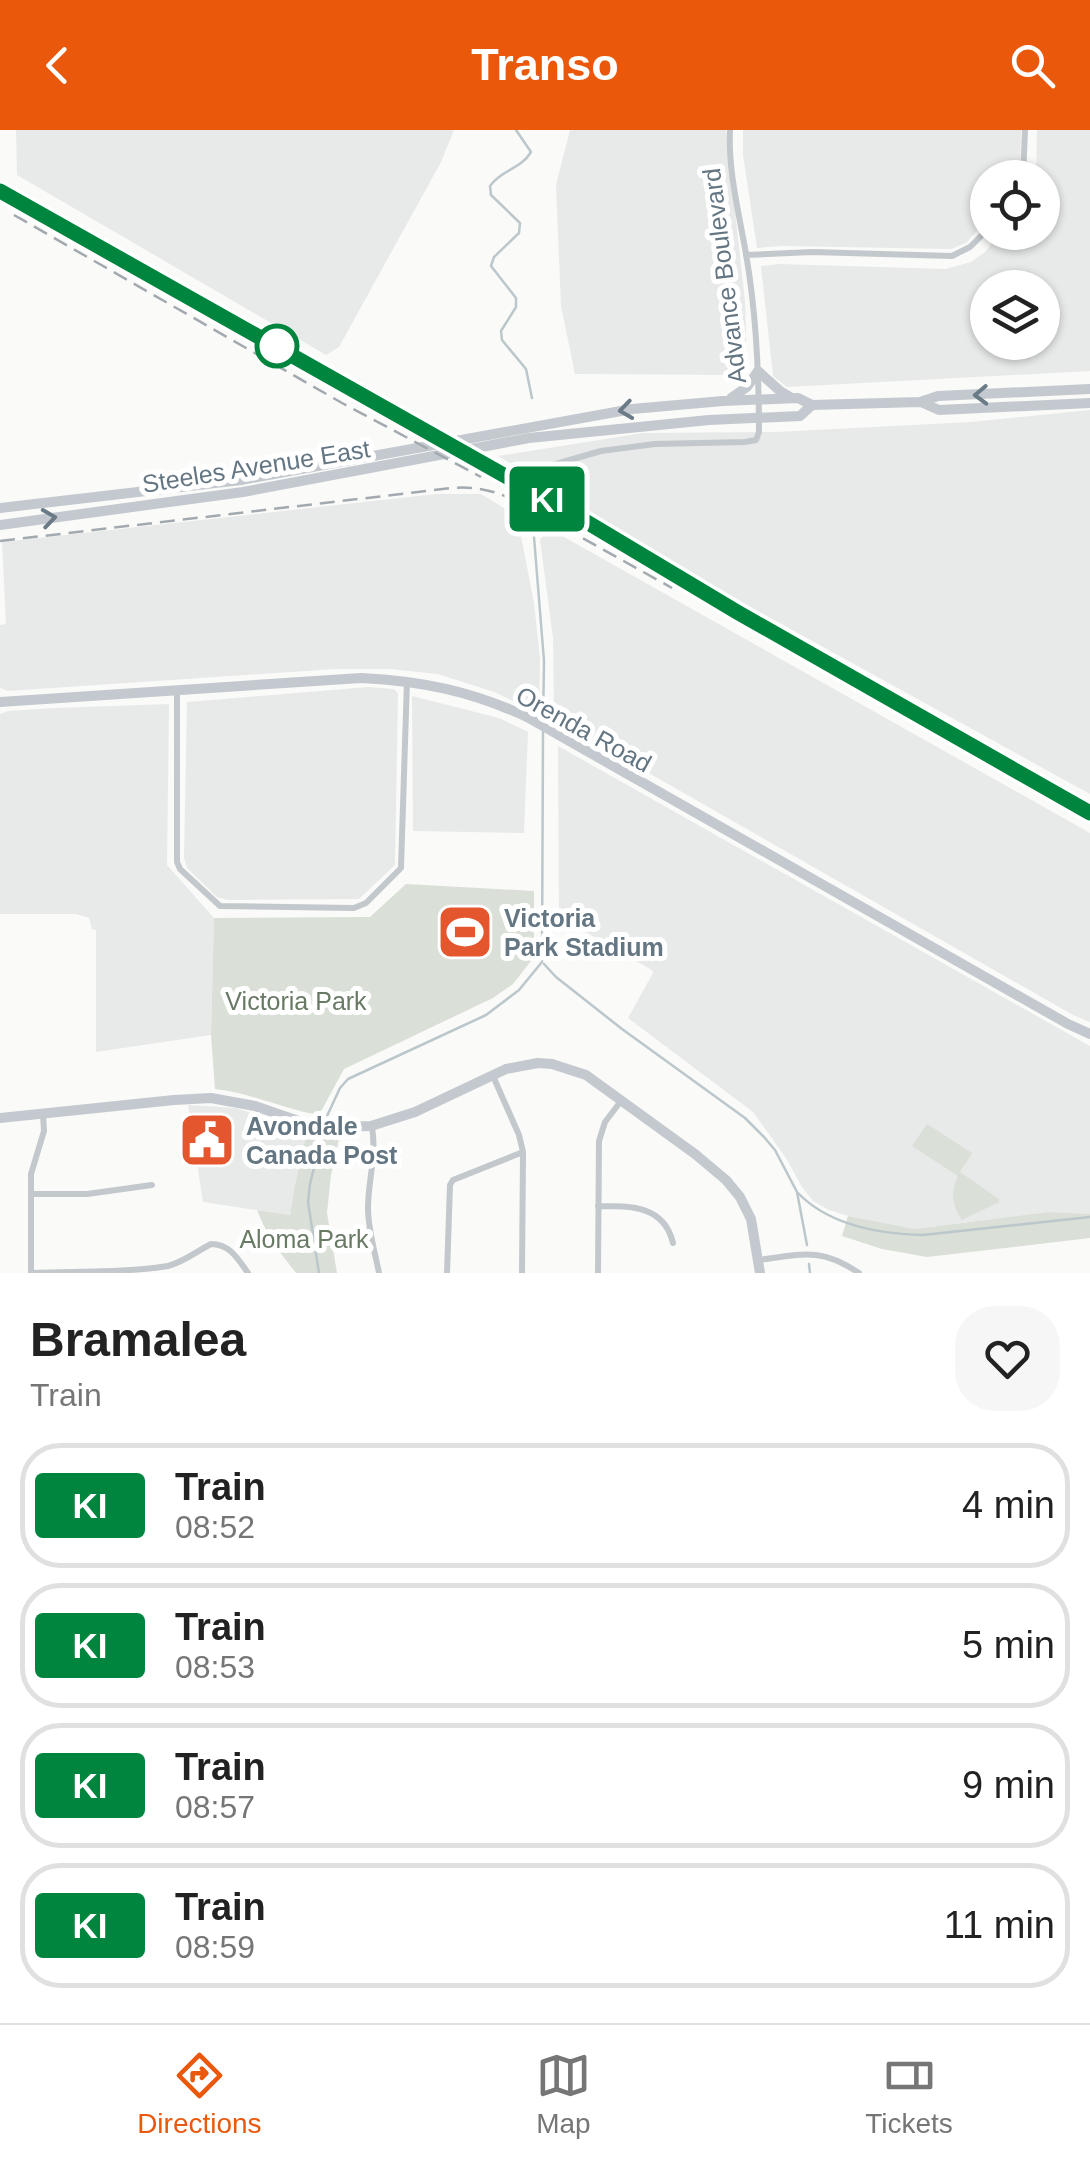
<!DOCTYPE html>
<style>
body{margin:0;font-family:Arial,sans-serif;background:#f6f6f6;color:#222;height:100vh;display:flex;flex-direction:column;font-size:38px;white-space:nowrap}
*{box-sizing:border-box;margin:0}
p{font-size:32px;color:#767676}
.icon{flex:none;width:55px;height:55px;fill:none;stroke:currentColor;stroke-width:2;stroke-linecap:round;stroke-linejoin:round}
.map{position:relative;height:1143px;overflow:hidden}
.details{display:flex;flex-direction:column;background:#fff;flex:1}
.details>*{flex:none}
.badge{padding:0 20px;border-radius:8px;font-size:35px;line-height:65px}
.tools{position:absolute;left:970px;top:30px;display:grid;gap:20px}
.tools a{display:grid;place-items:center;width:90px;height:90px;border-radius:50%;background:#fff;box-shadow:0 2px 8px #0004;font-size:50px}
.map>.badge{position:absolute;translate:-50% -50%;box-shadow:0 0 0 5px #fff}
.round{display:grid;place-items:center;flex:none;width:105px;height:105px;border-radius:40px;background:#f6f6f6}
.head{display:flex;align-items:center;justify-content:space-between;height:170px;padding:0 30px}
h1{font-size:48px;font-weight:600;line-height:75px}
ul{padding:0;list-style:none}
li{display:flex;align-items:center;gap:30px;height:125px;margin:0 20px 15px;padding:0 10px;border:5px solid #e0e0e0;border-radius:40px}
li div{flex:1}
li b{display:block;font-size:38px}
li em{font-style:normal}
li .badge{min-width:110px;font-weight:700;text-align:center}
header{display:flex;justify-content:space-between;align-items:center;height:130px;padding:0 30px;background:#ea580c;color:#fff;font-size:45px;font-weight:600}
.tab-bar{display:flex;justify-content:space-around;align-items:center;height:140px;border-top:2px solid #e0e0e0;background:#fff;font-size:28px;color:#767676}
.tab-bar a{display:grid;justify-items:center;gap:5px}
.tab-bar .current{color:#ea580c}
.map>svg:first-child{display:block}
.built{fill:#e8e9e9;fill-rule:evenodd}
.green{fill:#dadfd7}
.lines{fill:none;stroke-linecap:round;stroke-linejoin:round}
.stream{stroke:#bbc7cb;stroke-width:2.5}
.street{stroke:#c3c8cc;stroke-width:6}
.secondary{stroke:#c3c9ce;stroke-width:10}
.rail{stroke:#a2aab0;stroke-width:2.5;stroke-dasharray:15 8;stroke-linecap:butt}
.oneway{stroke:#6a7a87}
.line-casing{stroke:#fff;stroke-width:22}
.line{stroke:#00853f;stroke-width:15}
.stop-dot{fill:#fff;stroke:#00853f;stroke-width:5}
.labels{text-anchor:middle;stroke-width:10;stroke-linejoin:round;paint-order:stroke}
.street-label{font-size:25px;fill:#657683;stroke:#fff}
.poi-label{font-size:25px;font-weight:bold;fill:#657683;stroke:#fff;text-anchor:start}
.park-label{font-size:25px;fill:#687a64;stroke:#fff}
</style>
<header><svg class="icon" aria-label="back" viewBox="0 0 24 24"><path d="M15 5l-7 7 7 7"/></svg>Transo<svg class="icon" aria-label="search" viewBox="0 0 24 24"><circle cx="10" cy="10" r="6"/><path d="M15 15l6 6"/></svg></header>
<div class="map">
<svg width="1090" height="1143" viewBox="0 0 1090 1143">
<rect width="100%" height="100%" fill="#fafaf8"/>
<path class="built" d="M16,0H454L441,32L339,217L326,225L17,45Z
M570,0H726L745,171L747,235L742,242L733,245L575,244L561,176L556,55Z
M743,0H1021L1020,40L1017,47L988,48L987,89L966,113L951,119L783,116L757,118L743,25Z
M1037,0H1090V241L787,257L773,246L761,136L779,134L946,139L971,132L985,122L1000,103L1042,102V48L1036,47ZM988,158H1042V212H988Z
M1090,280V664L736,469L721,467L552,369L551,347L546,343L533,346L498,326L643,303L776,302L971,292Z
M436,364H481L512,383L521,406L534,473L540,528L539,583L494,562L438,544L389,539H335L8,561L0,558V495L6,494L2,412Z
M548,398L1090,703V892L1073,885L554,589L553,508L540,410Z
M368,557L394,559L398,563L395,735L359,769L227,770L217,767L187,738L184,728L187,572Z
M412,566L499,588L528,602L524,703L413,701Z
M169,574L167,735L214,788L211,905L96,922V800L92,799L89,788L76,784H0V584L8,581L55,578Z
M558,616L1090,916V1084L1048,1082L915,1099L848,1086L829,1080L813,1071L802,1057L786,1028L753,982L628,888L653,843L652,840L559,787Z
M188,975L236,978L307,1001L294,1059L290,1085L203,1072Z"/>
<path class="green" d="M406,754L534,761V827L513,854L493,868L344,939L319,985C283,979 251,963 215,959L211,905L214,788L370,787Z
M927,994L972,1023L960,1042L999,1069V1072L962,1090C952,1075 950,1062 958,1046L912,1016Z
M307,1001L340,1005L331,1045L327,1083L337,1143H296L269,1108L257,1080L290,1085L294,1059Z
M1048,1082L1090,1084V1108L927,1127L882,1119L842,1106L848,1086L915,1099Z"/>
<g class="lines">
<path class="stream" d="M516,0L531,22C521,39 501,40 490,56L491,65L520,93L519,103L494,127L491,136L516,168V177L501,201L502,210L526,239L532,268
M541,342L542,360
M532,382L544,531L543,594
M544,834L556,847L622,899L745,988L764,1007L775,1020L797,1062L807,1115
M327,986L340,958L348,949L486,885L519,860L542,832L543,602
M798,1063C830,1096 879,1104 923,1105L1090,1087
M809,1134L810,1143
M319,1143L308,1072L310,1054L322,1005"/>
<path class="street" d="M1023,48L1025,0
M746,125L812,122L952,126L970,117L988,99
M517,340L549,336L601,321L655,314L745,312L756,310L759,302C759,244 756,181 746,124C739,83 728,41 730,0
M177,562V732L180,739L220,776L354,778L366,773L401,738L407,551
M493,946L519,1005L523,1022L522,1143
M372,997C377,1027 368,1049 368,1078C368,1100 375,1122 379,1143
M31,1064H87L152,1055
M598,1076C630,1076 664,1075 673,1113
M759,1130C802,1124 821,1117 859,1143
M31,1143C75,1141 125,1143 168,1136C184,1132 197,1121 211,1114C230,1114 238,1129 248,1143
M31,1143V1044L44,1001L43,984
M447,1143L450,1055L453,1050L523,1022
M598,1143L599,1011L605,992L621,971"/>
<path class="secondary" d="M731,268L747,257L758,241L780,261L792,268
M921,272L939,280L1090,273
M0,378L241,350L632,279L723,271L798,268L812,275L920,272L938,266L1090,259
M0,395L243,362L529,308L709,290L800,286L812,275
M0,572L361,548C422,551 471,561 527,587L1068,894L1090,904
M0,988L174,970L211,968L255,976L307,994L336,997L371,996L415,982L506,939L538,933L552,934L586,945L695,1024L726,1050L740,1067L751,1089L760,1143"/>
<path class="rail" d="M0,61L580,388L737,482L1090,683
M14,85L342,273L481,347
M0,411L452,358C477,356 496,361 518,372L672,458"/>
</g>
<defs><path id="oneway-chevron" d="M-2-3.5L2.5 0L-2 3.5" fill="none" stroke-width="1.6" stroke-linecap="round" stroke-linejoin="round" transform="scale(2.5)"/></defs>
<g class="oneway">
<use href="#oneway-chevron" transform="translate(981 265) rotate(178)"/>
<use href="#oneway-chevron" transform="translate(626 280) rotate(172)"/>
<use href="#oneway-chevron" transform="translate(49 388) rotate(-8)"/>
</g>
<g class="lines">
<g class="line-casing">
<path id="line" d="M0,61L580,388L737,482L1090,683"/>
</g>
<use href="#line" class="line"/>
</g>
<defs>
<g id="stadium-square" transform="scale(2.875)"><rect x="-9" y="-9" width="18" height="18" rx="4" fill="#e4572e" stroke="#fff"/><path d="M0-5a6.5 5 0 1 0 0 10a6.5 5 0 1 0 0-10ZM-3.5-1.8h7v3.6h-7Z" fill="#fff"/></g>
<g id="civic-square" transform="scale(2.875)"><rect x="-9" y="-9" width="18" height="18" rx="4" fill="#e4572e" stroke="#fff"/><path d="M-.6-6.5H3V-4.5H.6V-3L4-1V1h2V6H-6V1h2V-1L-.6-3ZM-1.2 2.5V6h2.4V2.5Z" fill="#fff"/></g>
</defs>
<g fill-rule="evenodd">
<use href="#stadium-square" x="465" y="802"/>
<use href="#civic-square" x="207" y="1010"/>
</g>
<circle class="stop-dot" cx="277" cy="216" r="20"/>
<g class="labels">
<g class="street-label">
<text transform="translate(724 146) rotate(-97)" y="9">Advance Boulevard</text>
<text transform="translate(256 336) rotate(-9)" y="9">Steeles Avenue East</text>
<text transform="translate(584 599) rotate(29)" y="9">Orenda Road</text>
</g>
<g class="poi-label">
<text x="504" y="797">Victoria<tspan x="504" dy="29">Park Stadium</tspan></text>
<text x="246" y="1005">Avondale<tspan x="246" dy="29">Canada Post</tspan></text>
</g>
<g class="park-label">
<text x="296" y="880">Victoria Park</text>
<text x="304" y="1118">Aloma Park</text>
</g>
</g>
</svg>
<div class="tools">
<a><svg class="icon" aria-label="locate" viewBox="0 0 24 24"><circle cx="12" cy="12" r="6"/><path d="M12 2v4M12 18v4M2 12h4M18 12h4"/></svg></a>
<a><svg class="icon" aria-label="layers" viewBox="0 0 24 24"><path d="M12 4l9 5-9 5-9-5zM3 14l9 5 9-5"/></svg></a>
</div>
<b class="badge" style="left:547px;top:369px;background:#00853f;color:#fff">KI</b>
</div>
<section class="details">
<div class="head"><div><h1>Bramalea</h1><p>Train</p></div><a class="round"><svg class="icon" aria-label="heart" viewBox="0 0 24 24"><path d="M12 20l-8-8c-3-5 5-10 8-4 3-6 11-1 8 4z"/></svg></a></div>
<ul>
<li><span class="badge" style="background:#00853f;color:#fff">KI</span><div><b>Train</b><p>08:52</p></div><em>4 min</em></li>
<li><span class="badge" style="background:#00853f;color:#fff">KI</span><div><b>Train</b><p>08:53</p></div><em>5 min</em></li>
<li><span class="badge" style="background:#00853f;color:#fff">KI</span><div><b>Train</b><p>08:57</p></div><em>9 min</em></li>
<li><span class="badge" style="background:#00853f;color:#fff">KI</span><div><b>Train</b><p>08:59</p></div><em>11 min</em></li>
</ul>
</section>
<nav class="tab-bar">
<a class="current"><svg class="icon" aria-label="directions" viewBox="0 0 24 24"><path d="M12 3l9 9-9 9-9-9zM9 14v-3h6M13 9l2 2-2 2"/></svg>Directions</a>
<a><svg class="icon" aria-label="map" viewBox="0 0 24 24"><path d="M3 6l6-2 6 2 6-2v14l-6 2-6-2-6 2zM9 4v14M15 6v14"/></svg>Map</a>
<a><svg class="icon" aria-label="tickets" viewBox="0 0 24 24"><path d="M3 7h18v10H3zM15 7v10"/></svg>Tickets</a>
</nav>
